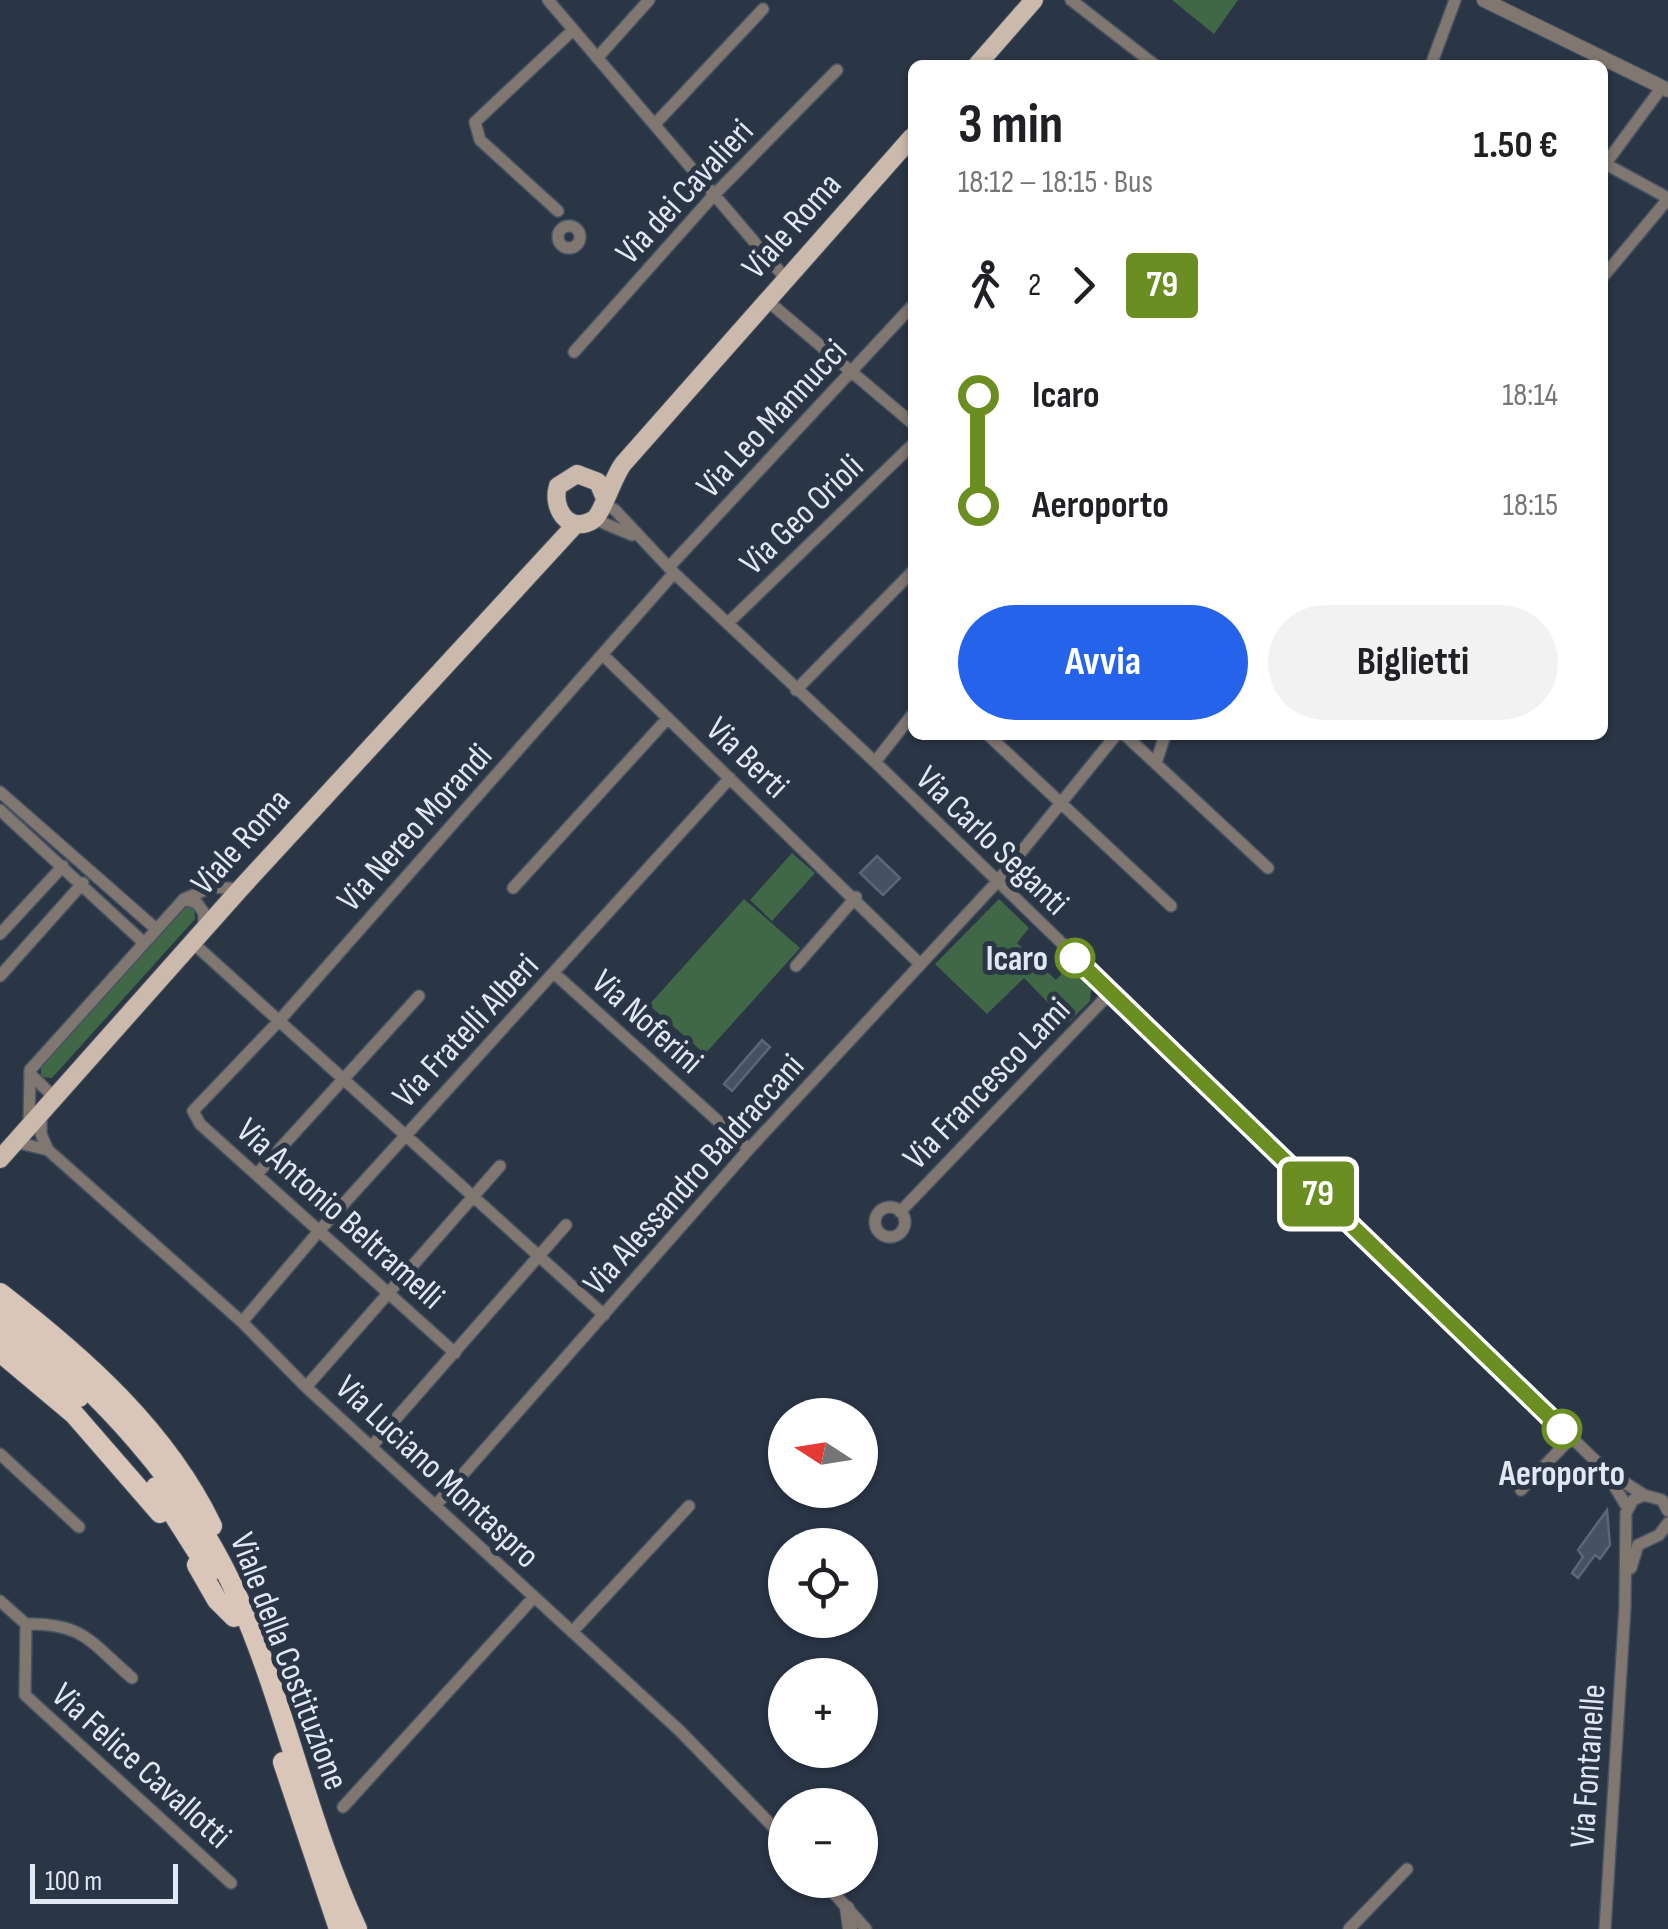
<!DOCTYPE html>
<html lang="it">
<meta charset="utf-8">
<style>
body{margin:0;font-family:"Sofia Sans Condensed",sans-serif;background:#f2f2f2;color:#202124;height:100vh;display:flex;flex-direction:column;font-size:38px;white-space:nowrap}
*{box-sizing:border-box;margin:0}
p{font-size:32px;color:#757577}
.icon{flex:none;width:55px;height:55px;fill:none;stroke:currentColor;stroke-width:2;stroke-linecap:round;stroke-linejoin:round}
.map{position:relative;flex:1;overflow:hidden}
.side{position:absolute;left:908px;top:60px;width:700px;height:680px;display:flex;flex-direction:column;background:#fff;border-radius:15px;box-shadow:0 2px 8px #0004}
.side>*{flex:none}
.badge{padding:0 20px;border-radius:8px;font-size:35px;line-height:65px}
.needle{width:65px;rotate:282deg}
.controls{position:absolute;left:768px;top:1398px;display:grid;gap:20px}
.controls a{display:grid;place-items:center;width:110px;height:110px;border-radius:50%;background:#fff;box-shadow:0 2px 8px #0004;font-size:50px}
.scale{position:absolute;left:30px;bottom:25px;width:148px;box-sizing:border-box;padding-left:10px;border:5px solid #e1e8f3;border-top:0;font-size:28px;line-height:35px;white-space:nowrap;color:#e1e8f3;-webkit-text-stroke:8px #2a3546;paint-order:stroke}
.map>.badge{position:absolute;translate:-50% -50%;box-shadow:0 0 0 5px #fff}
.legs{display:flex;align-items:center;gap:15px;height:110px;padding:0 50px;font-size:32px}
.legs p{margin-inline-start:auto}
.summary{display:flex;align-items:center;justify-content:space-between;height:170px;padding:0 50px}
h1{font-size:55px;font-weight:700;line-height:75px}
.button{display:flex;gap:20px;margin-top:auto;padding:20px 50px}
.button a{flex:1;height:115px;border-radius:60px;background:#2563eb;color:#fff;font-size:40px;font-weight:700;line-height:115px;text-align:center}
.button a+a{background:#f2f2f2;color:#202124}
ul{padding:0 50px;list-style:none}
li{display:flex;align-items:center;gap:35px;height:110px;font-size:38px}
li i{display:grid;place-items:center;width:15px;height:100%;margin:0 12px;background:currentColor}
li i::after{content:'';width:25px;height:25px;margin:-12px;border:8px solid;border-radius:50%;background:#fff}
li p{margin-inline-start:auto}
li:first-child i{background:linear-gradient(#0000 50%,currentColor 0)}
li:last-child i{background:linear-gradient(currentColor 50%,#0000 0)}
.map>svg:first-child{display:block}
.green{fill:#406746}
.building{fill:#465263;stroke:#5a6779;stroke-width:2.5}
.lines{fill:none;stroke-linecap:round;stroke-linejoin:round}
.minor-casing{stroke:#475262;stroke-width:14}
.tertiary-casing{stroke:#475262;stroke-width:16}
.primary-casing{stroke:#475262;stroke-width:20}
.trunk-casing{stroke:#475262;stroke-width:22}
.minor{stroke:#807771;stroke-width:11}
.tertiary{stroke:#807771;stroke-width:14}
.primary{stroke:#cbb9ac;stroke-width:18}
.trunk{stroke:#dac6b8;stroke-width:20}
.line-1-casing{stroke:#fff;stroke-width:22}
.line-1{stroke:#6b8e23;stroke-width:15}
.stop-1-dot{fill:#fff;stroke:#6b8e23;stroke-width:5}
.labels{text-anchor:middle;stroke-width:10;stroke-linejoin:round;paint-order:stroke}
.street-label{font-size:35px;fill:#e1e8f3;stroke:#2a3546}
.stop-label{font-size:35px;font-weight:bold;fill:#e1e8f3;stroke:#2a3546;text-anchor:end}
</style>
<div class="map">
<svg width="1668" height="1929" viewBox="0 0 1668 1929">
<rect width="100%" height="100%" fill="#2a3546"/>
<path class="green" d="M1172,0H1238L1214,34Z
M792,853L815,873L772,921L750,900Z
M744,899L800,948L705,1054L649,1005Z
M999,899L1029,928L1017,943L1056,980L1069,966L1091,988L1090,1001L1068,1023L1024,978L987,1014L935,964Z
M187,906L194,907L195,919L52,1078L41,1077V1066Z"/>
<path class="building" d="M877,856L900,878L883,895L860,873Z
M762,1040L770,1047L732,1091L724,1084Z
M1607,1510L1610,1545L1600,1559L1595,1555L1578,1578L1572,1573L1583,1557L1578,1550Z"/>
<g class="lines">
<g class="minor-casing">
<path id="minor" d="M548,0L786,279
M1071,0L1155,65
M597,58L649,0
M1431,65L1455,0
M655,124L763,9
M1602,162L1668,198
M1606,163L1662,87
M558,211L480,140L475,122L573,30
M558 237a11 11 0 1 1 22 0a11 11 0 1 1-22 0Z
M1602,278L1668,199
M776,308L912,423
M574,352L713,196L837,70
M604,504L615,510L674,573L875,762L1605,1470L1644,1495L1662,1500L1668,1511
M594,519L632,535
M669,567L912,306
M728,623L912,445
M603,655L919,963
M796,690L912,572
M988,735L1171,906
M1125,735L1268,868
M875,762L912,715
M1156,763L1165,735
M0,792L155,928
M0,810L143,942
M513,888L668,718
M184,899L197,903L204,913V930
M0,934L63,866
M193,943L604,1315
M796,966L856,897
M555,974L749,1149
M0,976L83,883
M30,1074L55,1098
M41,1113V1134L48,1150
M29,1126L30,1070L184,899L212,887L240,889
M15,1142L48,1150L242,1322L306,1387L680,1731L785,1839
M257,1174L419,996
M875 1222a15 15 0 1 1 30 0a15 15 0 1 1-30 0Z
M900,1212L1111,992
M242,1322L319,1231L730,778
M455,1353L200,1124L193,1111L279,1021L674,573
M306,1387L500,1166
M371,1447L566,1225
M0,1454L79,1527
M1607,1474L1627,1507
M1521,1490L1571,1438
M435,1506L749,1149L996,883L1116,735
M1631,1568L1638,1545L1659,1535L1668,1523
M0,1601L26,1624C84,1623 90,1642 132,1678
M26,1624L25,1695L231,1883
M572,1632L689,1506
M343,1807L534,1597
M822,1880L866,1929
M1349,1929L1407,1869
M1605,1929L1625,1607L1626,1513L1633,1500L1644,1495"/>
</g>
<g class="tertiary-casing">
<path id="tertiary" d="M1484,0L1668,90
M847,1908L850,1929"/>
</g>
<g class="primary-casing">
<path id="primary" d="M977,65L1034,0
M604,496L598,482L577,474L558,486C551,508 569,535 593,520C602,515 613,477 623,464L912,137
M0,1159L240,889L576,524"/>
</g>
<g class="trunk-casing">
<path id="trunk" d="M0,1293C83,1357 166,1430 212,1526
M0,1311C98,1390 188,1483 239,1600C286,1707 308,1824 357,1929
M0,1331L79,1397
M0,1352L74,1414L160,1513
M156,1487L210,1572
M197,1565L217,1600L234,1617
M283,1762L339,1929"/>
</g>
<use href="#minor" class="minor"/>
<use href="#tertiary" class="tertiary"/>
<use href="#primary" class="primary"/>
<use href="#trunk" class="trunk"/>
</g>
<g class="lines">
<g class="line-1-casing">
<path id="line-1" d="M1075,958L1562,1429"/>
</g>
<use href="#line-1" class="line-1"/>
</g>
<g class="stop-1-dot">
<circle cx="1075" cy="958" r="18"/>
<circle cx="1562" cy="1429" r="18"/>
</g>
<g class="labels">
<g class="street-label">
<text transform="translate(684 191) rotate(-47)" y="12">Via dei Cavalieri</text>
<text transform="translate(791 225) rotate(-48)" y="12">Viale Roma</text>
<text transform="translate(771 418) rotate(-47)" y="12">Via Leo Mannucci</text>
<text transform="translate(801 514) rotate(-44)" y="12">Via Geo Orioli</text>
<text transform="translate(748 757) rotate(44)" y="12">Via Berti</text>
<text transform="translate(414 827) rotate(-48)" y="12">Via Nereo Morandi</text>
<text transform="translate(993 840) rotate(44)" y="12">Via Carlo Seganti</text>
<text transform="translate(240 841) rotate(-48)" y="12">Viale Roma</text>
<text transform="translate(648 1021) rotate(42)" y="12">Via Noferini</text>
<text transform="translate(465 1030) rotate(-47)" y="12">Via Fratelli Alberi</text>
<text transform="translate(986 1083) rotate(-46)" y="12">Via Francesco Lami</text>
<text transform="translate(693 1174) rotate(-48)" y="12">Via Alessandro Baldraccani</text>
<text transform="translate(341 1213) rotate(42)" y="12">Via Antonio Beltramelli</text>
<text transform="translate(438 1471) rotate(43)" y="12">Via Luciano Montaspro</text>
<text transform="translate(290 1661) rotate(69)" y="12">Viale della Costituzione</text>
<text transform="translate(142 1765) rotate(42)" y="12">Via Felice Cavallotti</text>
<text transform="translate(1587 1766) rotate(-86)" y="12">Via Fontanelle</text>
</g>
<g class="stop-label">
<text x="1048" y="970">Icaro</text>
<text x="1562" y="1485" text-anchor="middle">Aeroporto</text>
</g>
</g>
</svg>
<div class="controls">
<a><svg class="needle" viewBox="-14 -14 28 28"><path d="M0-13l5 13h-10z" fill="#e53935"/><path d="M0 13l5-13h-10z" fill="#757577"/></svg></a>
<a><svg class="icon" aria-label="locate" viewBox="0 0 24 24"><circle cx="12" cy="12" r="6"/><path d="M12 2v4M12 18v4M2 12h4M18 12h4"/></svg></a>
<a>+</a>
<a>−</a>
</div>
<div class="scale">100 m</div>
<b class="badge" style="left:1318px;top:1194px;background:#6b8e23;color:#fff">79</b>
<section class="side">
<div class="summary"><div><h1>3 min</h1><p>18:12 – 18:15 · Bus</p></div><b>1.50 €</b></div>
<div class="legs"><svg class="icon" aria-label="walk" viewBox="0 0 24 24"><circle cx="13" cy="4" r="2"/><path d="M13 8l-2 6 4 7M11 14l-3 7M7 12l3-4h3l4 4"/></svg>2<svg class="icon" aria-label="forward" viewBox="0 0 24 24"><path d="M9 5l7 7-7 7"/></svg><b class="badge" style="background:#6b8e23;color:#fff">79</b></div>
<ul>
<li><i style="color:#6b8e23"></i><b>Icaro</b><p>18:14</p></li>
<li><i style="color:#6b8e23"></i><b>Aeroporto</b><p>18:15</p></li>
</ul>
<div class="button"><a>Avvia</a><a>Biglietti</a></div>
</section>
</div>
